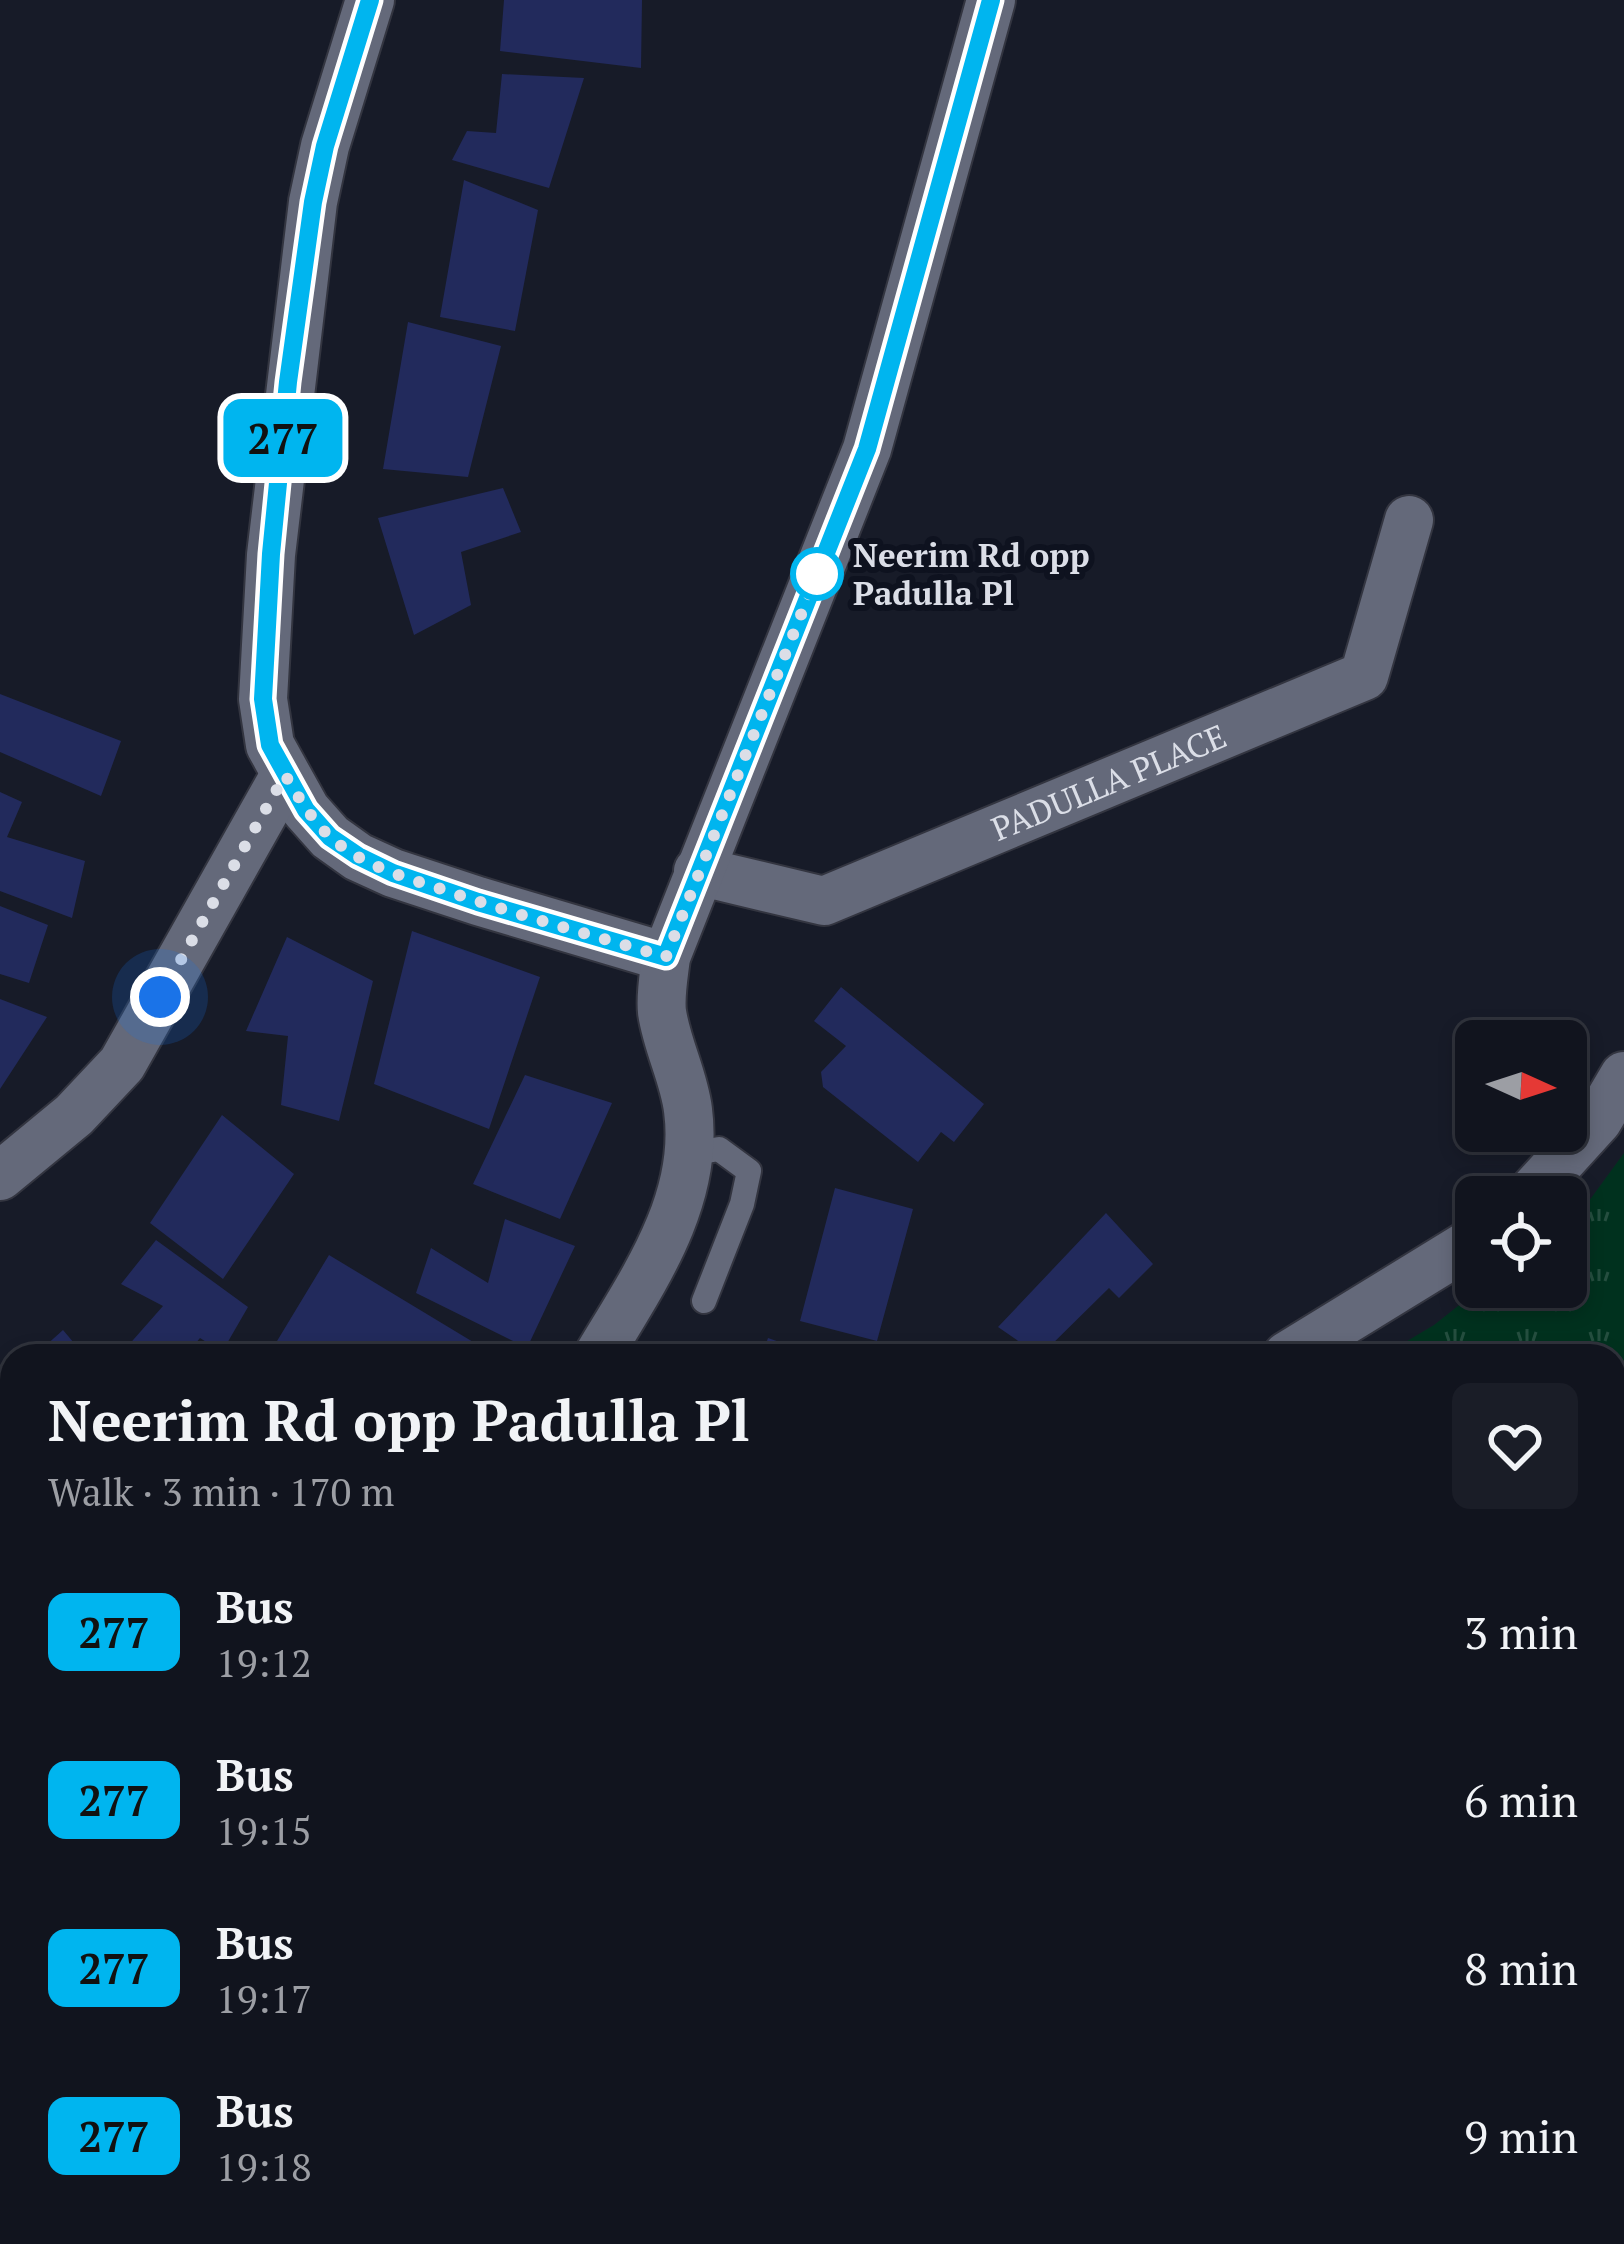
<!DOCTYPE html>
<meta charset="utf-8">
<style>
body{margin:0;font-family:"PT Serif",serif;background:#1a1d27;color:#f1f3f6;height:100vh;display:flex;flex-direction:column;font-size:45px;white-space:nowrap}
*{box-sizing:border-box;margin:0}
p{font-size:39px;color:#9c9ea4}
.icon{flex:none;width:66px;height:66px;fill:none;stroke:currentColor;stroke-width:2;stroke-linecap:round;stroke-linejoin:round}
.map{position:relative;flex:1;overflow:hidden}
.side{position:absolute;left:0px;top:1344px;width:1626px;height:900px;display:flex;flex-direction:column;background:#11141e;border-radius:36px 36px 0 0;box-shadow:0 6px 18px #0003,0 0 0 3px #30333c}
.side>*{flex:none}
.badge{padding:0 24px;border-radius:18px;font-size:42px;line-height:78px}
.needle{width:78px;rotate:93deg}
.tools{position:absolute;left:1455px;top:1020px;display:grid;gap:24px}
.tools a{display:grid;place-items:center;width:132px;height:132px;border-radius:18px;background:#11141e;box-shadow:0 6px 18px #0003,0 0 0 3px #30333c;font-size:60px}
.you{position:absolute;width:60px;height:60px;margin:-30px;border:9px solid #fff;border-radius:50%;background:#1a73e8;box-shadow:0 0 0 18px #1a73e833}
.map>.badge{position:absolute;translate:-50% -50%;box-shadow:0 0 0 6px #fff}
.round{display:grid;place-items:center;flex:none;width:126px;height:126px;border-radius:18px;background:#1a1d27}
.headline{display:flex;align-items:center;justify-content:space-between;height:204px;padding:0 48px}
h1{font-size:57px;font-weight:600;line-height:90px}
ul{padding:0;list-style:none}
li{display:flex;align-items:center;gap:36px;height:168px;padding:0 48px}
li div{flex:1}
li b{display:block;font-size:45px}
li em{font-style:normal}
li .badge{min-width:132px;font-weight:700;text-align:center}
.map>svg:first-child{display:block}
.park{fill:url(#park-tufts)}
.building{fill:#222a5c}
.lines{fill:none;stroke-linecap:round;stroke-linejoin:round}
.lane-casing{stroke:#333540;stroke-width:28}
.street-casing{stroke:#333540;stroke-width:52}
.path{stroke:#767a85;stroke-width:8;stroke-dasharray:9 9;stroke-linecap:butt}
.lane{stroke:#64697a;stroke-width:24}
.street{stroke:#64697a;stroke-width:48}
.line-casing{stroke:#fff;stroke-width:27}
.line{stroke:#00b5ef;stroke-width:18}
.walk{stroke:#dbdee7;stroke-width:12;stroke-dasharray:0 21.6}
.stop-dot{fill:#fff;stroke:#00b5ef;stroke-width:6}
.labels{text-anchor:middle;stroke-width:12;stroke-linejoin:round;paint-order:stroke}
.stop-label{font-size:33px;font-weight:bold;fill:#dbdee7;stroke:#0e121f;text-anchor:start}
.street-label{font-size:33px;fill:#dbdee7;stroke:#0e121f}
</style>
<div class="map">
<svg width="1624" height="2244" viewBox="0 0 1624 2244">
<defs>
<pattern id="park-tufts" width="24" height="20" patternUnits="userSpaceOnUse" patternTransform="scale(3)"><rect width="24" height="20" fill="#00311e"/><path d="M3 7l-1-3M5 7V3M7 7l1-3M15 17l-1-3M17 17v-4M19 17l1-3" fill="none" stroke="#254e3f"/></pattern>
</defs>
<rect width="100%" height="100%" fill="#171b28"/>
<path class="park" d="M1624,1153V2244H1043L1041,2232H1614V1356H1382L1434,1325L1482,1287H1566V1220L1586,1205Z"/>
<path class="building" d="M504,0H642L641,68L500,51Z
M502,74L584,78L549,188L452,160L467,131L496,133Z
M464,180L538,210L515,331L440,317Z
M408,322L501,346L468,477L383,469Z
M503,488L521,532L461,552L471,605L414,635L378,518Z
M0,694L121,741L101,796L0,752Z
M0,792L22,802L7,837L85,861L72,918L0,891Z
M0,906L48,925L29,983L0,974Z
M412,931L540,977L489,1129L374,1084Z
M287,937L373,981L339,1121L281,1105L288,1036L246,1031Z
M841,987L984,1104L954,1142L941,1132L918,1162L823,1087L821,1072L846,1046L814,1021Z
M0,999L47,1017L0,1089Z
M525,1075L612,1103L560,1219L473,1184Z
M222,1115L294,1174L223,1279L150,1223Z
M835,1188L913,1209L877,1341L800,1321Z
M1106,1213L1153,1264L1119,1298L1109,1288L1040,1356L998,1327Z
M505,1219L575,1246L527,1348L416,1293L431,1248L488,1283Z
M156,1240L248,1307L222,1352L200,1338L185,1356H119L163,1306L121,1284Z
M329,1255L488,1351L485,1356H279L271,1351Z
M63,1330L85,1356H34Z
M768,1338L817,1355V1356H762Z
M12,1375V1477L0,1455V1385Z"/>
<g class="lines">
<g class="lane-casing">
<path id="lane" d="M689,1154L719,1149L749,1171L742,1204L704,1301"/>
</g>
<g class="street-casing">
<g id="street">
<path d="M370,0L325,146L313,202L271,555L263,699L270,745L306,810L330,837L358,857L393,873L478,901L666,957"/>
<path id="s1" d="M698,871L824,901L1364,676L1409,520"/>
<path d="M0,1176L74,1115L122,1064L285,775"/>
<path d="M1528,1197L1598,1120L1624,1076"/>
<path d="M598,1356C642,1282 700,1201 688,1110C684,1077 667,1046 662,1012C660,995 664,975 666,957L867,449L991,0"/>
<path d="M1287,1356L1476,1240"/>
<path d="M0,1877L12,1876"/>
<path d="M980,2232L981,2244"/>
<path d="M75,2244L82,2232"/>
</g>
</g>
<path class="path" d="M1075,2232L1080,2244"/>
<use href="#lane" class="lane"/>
<use href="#street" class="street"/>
</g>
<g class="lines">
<g class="line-casing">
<path id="line" d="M370,0L325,146L313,202L288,382L271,554L263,699L270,745L306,810L330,837L358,856L393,873L478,902L666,957L867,449L991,0"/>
</g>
<use href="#line" class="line"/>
<path class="walk" d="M160,997L285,775C298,796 310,817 328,835C360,865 404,877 444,890C517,915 592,935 666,957L817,574"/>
</g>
<circle class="stop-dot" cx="817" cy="574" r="24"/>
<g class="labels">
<g class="stop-label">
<text x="853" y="567">Neerim Rd opp<tspan x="853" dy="38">Padulla Pl</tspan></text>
</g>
<g class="street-label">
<text dy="12" stroke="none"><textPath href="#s1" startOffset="438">PADULLA PLACE</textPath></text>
</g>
</g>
</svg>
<div class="tools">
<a><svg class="needle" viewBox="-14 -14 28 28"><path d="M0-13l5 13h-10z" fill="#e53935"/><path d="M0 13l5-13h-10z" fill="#9c9ea4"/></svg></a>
<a><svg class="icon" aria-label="locate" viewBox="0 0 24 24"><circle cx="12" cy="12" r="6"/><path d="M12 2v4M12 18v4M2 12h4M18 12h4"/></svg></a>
</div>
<div class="you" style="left:160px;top:997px"></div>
<b class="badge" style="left:283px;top:438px;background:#00b5ef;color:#111">277</b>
<section class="side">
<div class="headline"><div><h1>Neerim Rd opp Padulla Pl</h1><p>Walk · 3 min · 170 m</p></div><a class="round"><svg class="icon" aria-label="heart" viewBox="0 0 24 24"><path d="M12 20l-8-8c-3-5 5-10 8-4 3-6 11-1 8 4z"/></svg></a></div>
<ul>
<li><span class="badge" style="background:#00b5ef;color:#111">277</span><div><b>Bus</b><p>19:12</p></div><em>3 min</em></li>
<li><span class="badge" style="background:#00b5ef;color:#111">277</span><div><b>Bus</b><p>19:15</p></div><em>6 min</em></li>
<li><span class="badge" style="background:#00b5ef;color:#111">277</span><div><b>Bus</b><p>19:17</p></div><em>8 min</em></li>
<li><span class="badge" style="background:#00b5ef;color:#111">277</span><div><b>Bus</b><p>19:18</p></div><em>9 min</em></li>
</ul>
</section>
</div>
